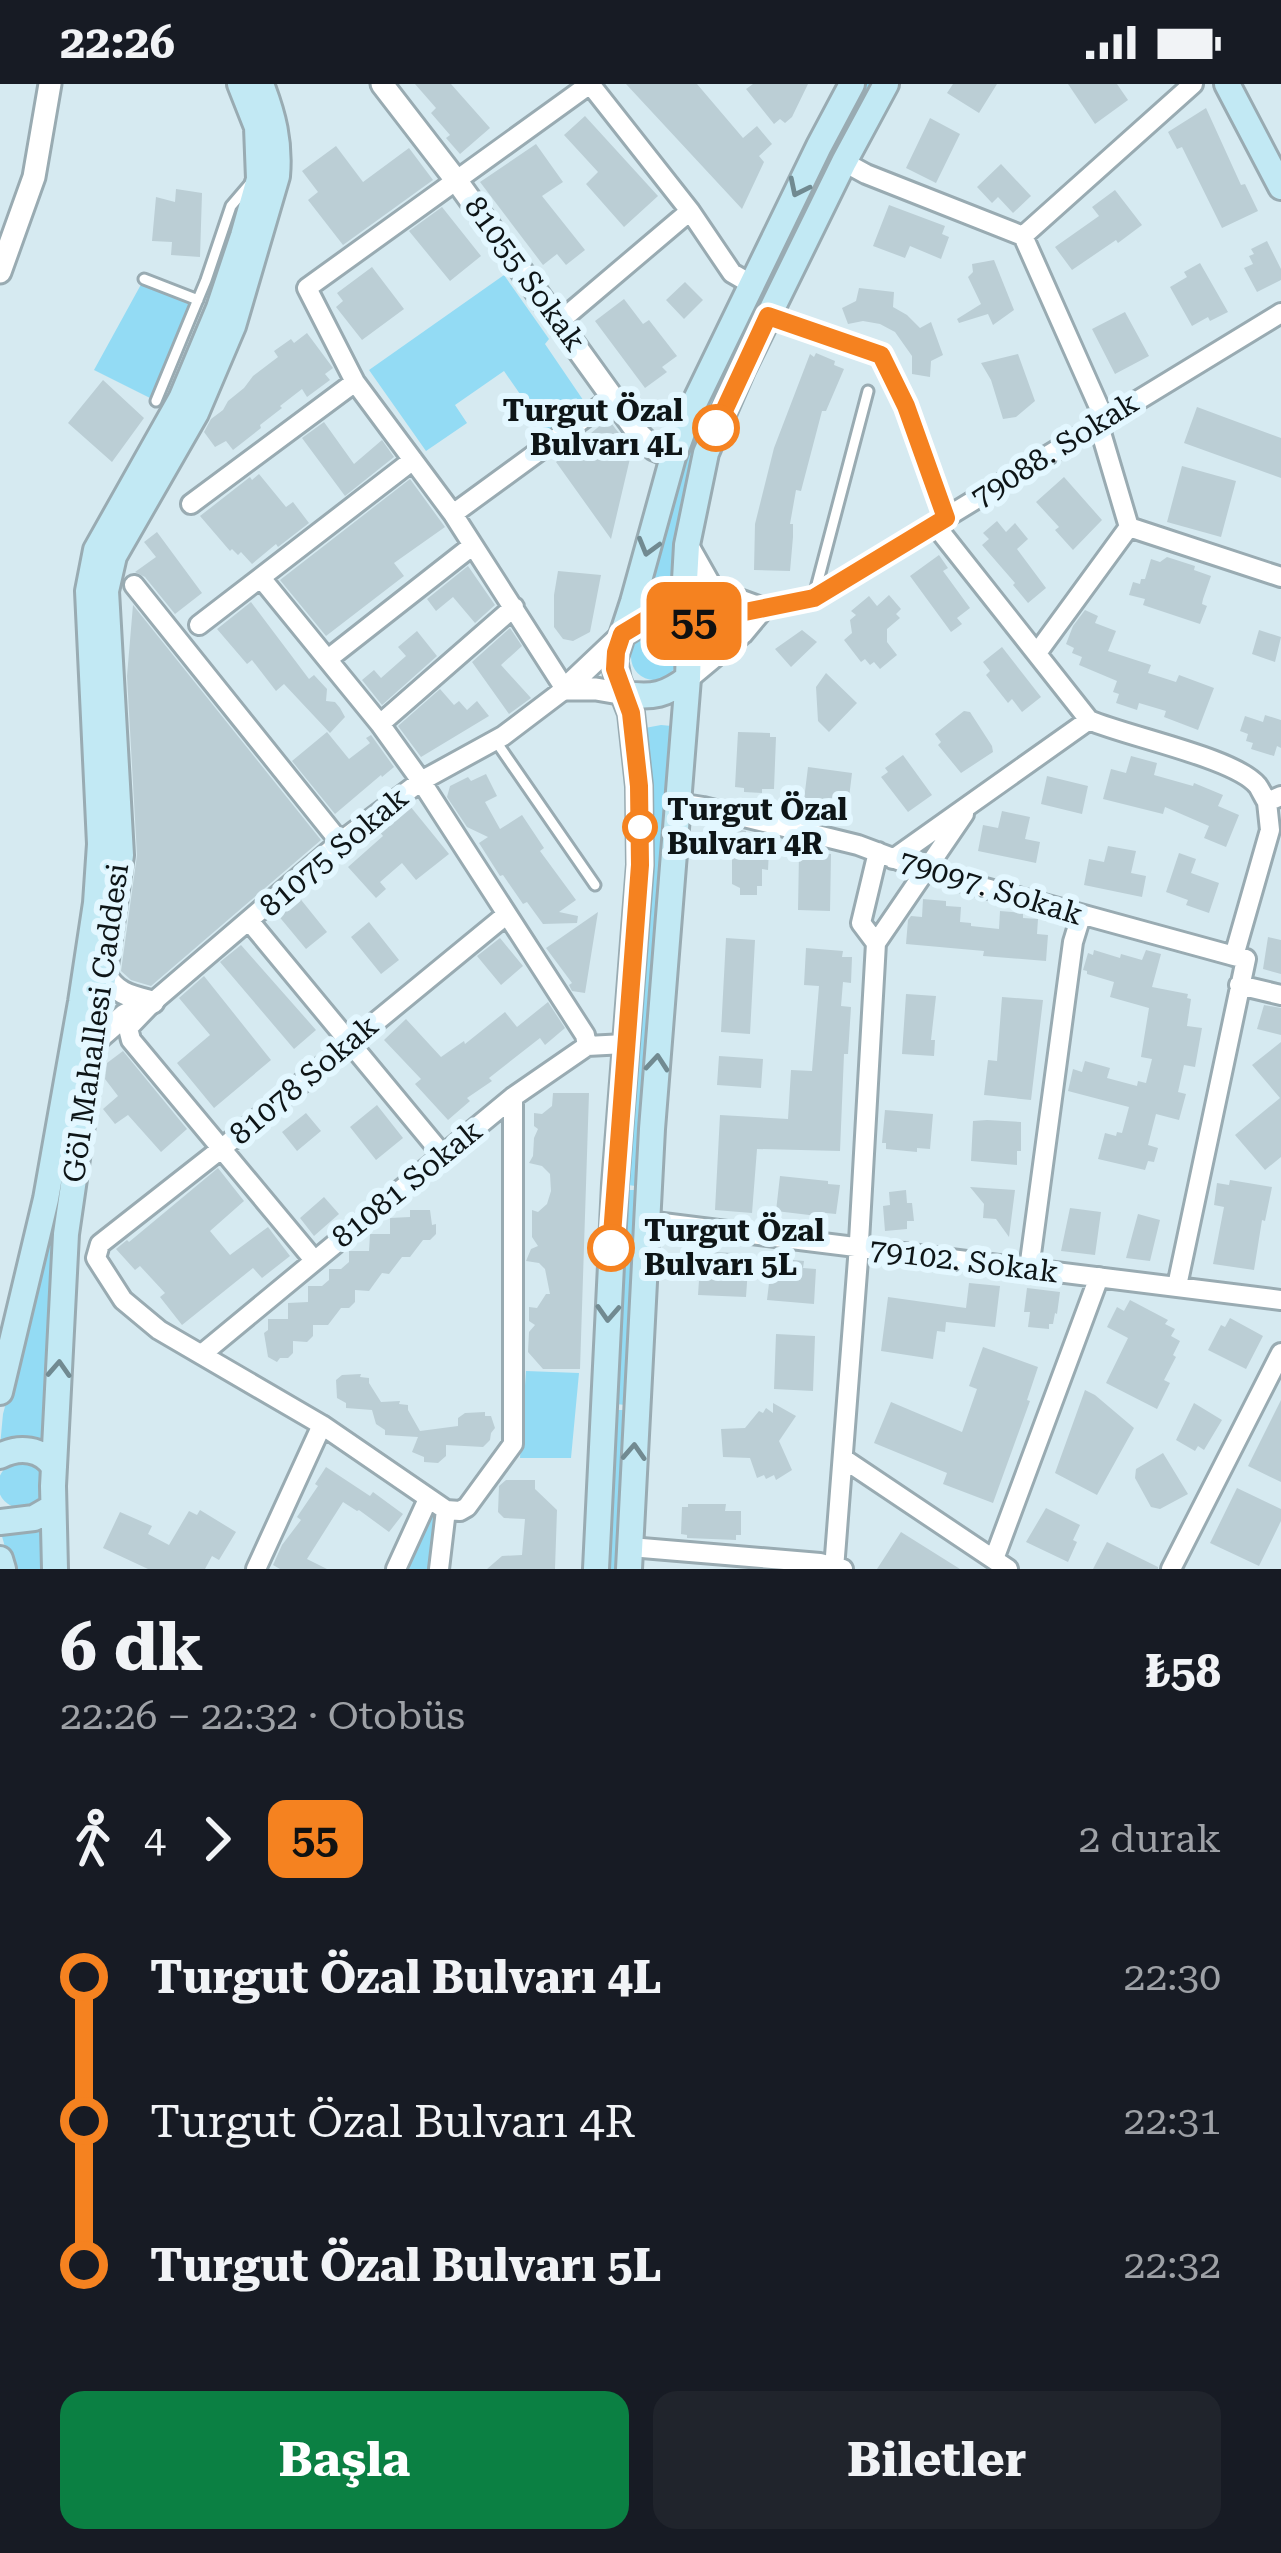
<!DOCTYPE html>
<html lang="tr">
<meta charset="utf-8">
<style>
body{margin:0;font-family:"Roboto Serif",serif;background:#20242c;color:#f1f3f6;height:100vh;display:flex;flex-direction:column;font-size:45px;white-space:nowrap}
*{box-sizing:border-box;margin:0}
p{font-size:39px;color:#9ea1a6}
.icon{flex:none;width:66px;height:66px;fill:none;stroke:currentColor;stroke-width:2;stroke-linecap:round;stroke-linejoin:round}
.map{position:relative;height:1485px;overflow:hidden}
.sheet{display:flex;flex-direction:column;background:#171b24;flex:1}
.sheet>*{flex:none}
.badge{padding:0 24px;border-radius:18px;font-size:42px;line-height:78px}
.map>.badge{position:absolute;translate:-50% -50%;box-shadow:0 0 0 6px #fff}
.legs{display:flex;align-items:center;gap:18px;height:132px;padding:0 60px;font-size:39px}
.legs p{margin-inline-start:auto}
.headline{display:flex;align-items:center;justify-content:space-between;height:204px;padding:0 60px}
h1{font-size:66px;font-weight:700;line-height:90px}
.button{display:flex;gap:24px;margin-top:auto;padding:24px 60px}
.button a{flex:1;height:138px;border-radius:24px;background:#0b8043;color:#fff;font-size:48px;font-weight:700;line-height:138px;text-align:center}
.button a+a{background:#20242c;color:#f1f3f6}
ul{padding:0 60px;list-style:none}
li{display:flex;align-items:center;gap:42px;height:144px;font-size:45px}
li i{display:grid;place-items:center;width:18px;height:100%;margin:0 15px;background:currentColor}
li i::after{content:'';width:30px;height:30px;margin:-15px;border:9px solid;border-radius:50%;background:#171b24}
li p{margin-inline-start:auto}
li:first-child i{background:linear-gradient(#0000 50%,currentColor 0)}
li:last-child i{background:linear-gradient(currentColor 50%,#0000 0)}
.status{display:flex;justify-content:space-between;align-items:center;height:84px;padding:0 60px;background:#171b24;direction:ltr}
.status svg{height:33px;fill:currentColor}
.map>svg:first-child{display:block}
.green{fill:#93dbf4}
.building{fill:#bbced5}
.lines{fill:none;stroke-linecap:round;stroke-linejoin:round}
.service-casing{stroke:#99abb2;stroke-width:15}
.minor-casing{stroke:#99abb2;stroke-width:24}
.tertiary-casing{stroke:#99abb2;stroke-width:27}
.secondary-casing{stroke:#99abb2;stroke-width:30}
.service{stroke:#fff;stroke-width:9}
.minor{stroke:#fff;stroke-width:18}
.tertiary{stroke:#fff;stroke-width:21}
.secondary{stroke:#c2e9f4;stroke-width:24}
.oneway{stroke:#718a91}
.line-1-casing{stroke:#fff;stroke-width:27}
.line-1{stroke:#f58220;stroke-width:18}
.stop-1-dot{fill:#fff;stroke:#f58220;stroke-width:6}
.labels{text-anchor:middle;stroke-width:12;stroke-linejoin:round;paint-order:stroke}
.street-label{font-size:30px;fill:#0e1517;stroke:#e3f7ff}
.stop-label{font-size:30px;font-weight:bold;fill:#0e1517;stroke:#e3f7ff;text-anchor:start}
</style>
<div class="status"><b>22:26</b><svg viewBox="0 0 49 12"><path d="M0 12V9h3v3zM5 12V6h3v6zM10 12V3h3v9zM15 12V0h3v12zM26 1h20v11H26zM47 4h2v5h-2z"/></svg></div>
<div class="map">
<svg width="1281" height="1485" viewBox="0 0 1281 1485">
<rect width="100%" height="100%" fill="#d6eaf1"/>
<path class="green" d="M249,0H255L270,52L271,97L256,153L215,271L186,333L111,467L100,496L104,620L113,756L102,871L62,1101L45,1357L0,1362L3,1330L42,1182L96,870L105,800L108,755L95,529L96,495L105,464L181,328L224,232L251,149L264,96V53Z
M864,0H872L789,164L784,161Z
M781,165L788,168C754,237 713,306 691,380C677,422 674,465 671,509L648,506L689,362L707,318Z
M504,191L549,255L545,260L594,332L554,359L504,287L455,321L467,339L426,367L369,286Z
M144,195L198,216L156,317L94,286Z
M631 573a23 23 0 1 1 46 0a23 23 0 1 1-46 0Z
M661,641L672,642L636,1102L627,1101L651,796L652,716L645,644Z
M627,1106H636L625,1321L616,1320Z
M526,1287L579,1289L571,1374H520Z
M616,1326H625L617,1485H608Z
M-2 1401a23 23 0 1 1 46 0a23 23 0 1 1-46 0Z
M428,1415L446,1426L439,1485H396Z
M45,1438L47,1485H11L0,1445Z"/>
<path class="building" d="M415,0H451L490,44L460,70L446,54L450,51L431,29L436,24Z
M626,0H697L743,54L757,42L772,60L759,72L764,78L742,125Z
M753,0H808L792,33L785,39L780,35L774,40L746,5Z
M953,0H997L979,29L947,9Z
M1068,0H1117L1128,16L1095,40Z
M1206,24L1241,101L1245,100L1258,127L1222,144L1182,63L1177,65L1168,48Z
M585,32L658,112L624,143L586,100L598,88L564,51Z
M930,34L960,50L936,99L906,84Z
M536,60L563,98L542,112L585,166L566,181L557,170L543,181L480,98Z
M336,62L363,98L409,64L433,96L343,161L308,116L318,108L302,87Z
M1001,80L1031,112L1013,129L998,113L992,119L977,103Z
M176,105L202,109L200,173L171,171L172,158L152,157L156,113L175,118Z
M1115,106L1142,141L1118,159L1116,156L1072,186L1055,163L1099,132L1092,123Z
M889,121L945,142L942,150L949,153L941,175L910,162L905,174L873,162Z
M442,123L481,172L450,197L409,147Z
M1267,157L1281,185V196L1257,208L1244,184L1253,180L1249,172L1254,170L1251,165Z
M994,176L1014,226L993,241L988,230L959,239L957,235L981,220L968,193L973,188L972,180Z
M1200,179L1228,228L1210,237L1208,233L1192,242L1170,203L1187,193L1184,188Z
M372,183L404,225L362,256L336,223L343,217L337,209Z
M685,198L703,216L684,235L666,216Z
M859,204L894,208L893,223L907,231L920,244L931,238L943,271L931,277L930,293L912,290V272L895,248L880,240L863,237L848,240L842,224L856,217Z
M624,215L643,240L649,236L677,272L662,283L667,288L645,304L595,237Z
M1125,228L1149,272L1115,290L1092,245Z
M307,249L333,284L325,290L330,296L307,313L302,305L280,322L282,324L260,341L261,344L233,366L226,357L215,363L204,348L211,335L223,326L228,317L244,304L253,292L278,273L274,267L291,255L294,259Z
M816,269L835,277L834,281L844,285L826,327H822L801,407L796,406L790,440H793V453L790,487L754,486L755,440L774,364L810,270L814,273Z
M1018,270L1035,317L1016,333L1003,335L991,296L981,279Z
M103,296L144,334L112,378L68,339Z
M1197,323L1281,354V394L1184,359Z
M608,335L632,366L611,455L556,378Z
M324,338L354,380L382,356L394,373L345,412L302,354Z
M1182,382L1236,397L1221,453L1167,438Z
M259,390L286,423L293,418L309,439L278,463L276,460L252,480L241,468L238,471L232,465L230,467L200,432L250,393L252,396Z
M1064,393L1102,436L1073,466L1055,446L1059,443L1036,418Z
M410,395L445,443L394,479L404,492L326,552L280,496Z
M997,437L1006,448L1015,439L1028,455L1017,465L1046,504L1028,519L1013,501L1015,499L982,461L989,455L983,449Z
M157,448L202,509L175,530L145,493L135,488L156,473L144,458Z
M939,471L948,484L943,487L970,524L957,534L962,540L951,548L910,492Z
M1167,473L1195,482L1194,486L1211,492L1203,515L1202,520L1207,522L1200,540L1143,521L1145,515L1129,511L1133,498L1140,500L1141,495H1145L1151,475L1160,478Z
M468,482L495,521L475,539L453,513L436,527L427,515Z
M558,487L601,491L590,548L573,557L563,555L554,543V511Z
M889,511L901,525L896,530L900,534L887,545V558L897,571L880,585L874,578L870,581L865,575L861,578L844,556L852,549L850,536L856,531L851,527L869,512L877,522Z
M251,518L309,595L314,591L327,605L326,617L335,618L340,624L345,633L330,649L284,600L276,607L252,576L247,580L217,545Z
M133,521L321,756L151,902L131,896L121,887L137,771L127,592Z
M1085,526L1098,532L1095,539L1116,547L1108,567L1151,581L1148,589L1176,598L1179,591L1214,604L1198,646L1164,633L1166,627L1139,619L1137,626L1116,619L1119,610L1113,608L1117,597L1079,581L1082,573L1072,569L1074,564L1066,560L1073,542Z
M510,544L522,562L501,581L531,614L509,630L472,578Z
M802,546L817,558L791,583L775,565Z
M1259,546L1281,553L1275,578L1252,570Z
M417,547L437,572L382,621L362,596L374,586L381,594L406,572L398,563Z
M1002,563L1041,613L1022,628L1012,615L1008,619L986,591L990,587L983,578Z
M826,589L857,619L829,648L818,637L816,603Z
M440,605L454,621L459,617L467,626L477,617L489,632L421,673L398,642Z
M964,627L970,628L992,662L993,668L961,689L938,661L941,658L935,650Z
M1265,631L1281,636V664L1277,662L1274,672L1251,665L1253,659L1246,657L1248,650L1240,647L1245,632L1263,638Z
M327,648L349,675L370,659L366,654L371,651L394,683L382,693L381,691L335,730L292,677Z
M738,648L770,649V653H776L774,705H762V709L744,708V704L735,703Z
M903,671L932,711L908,728L881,693L888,688L885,684Z
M1131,672L1157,679L1154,691L1193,702L1194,699L1223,711L1218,722L1239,731L1226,763L1204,754L1209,742L1165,723L1163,730L1103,715L1111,685L1126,689Z
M808,683L852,689L847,730L803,724Z
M486,690L497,712L485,718L500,745L522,731L544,764L540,767L576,816L559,828L578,832L577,839L543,840L527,818L523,820L503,791L500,792L479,759L488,753L467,743L447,713L450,702L468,693L471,697Z
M1047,692L1088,702L1082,730L1041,720Z
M410,722L449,770L416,796L402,779L380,798L386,805L376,814L348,783L383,752L378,746Z
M1002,727L1030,733L1025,755L1040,758L1036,779L978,767L983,741L998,744Z
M732,744L746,747V750L759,751V761L762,765H769L768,786L762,785V802H757V811H740V804L732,800Z
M1108,762L1136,767L1131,789L1146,792L1142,813L1084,801L1089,775L1104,778Z
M799,769L831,770L830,827L798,826Z
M1179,769L1196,775L1191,789L1219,799L1209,829L1186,821L1188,816L1166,808Z
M298,812L327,848L306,865L277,830Z
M923,815L946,817V822L961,823L960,838L971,839V842L999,845L1000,827L1023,829V834L1038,835L1037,850L1048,851L1046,877L983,872L984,867L906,860L908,836L911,832L922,833Z
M598,828L585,909L572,907L569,901L572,899L546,864Z
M369,838L399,876L381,890L351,853Z
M1268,853L1281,856V890L1263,885Z
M500,854L523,882L501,901L477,872Z
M726,854L755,856L750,950L721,948Z
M241,861L316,946L294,965L220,878Z
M806,864L843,867L842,873H852L851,899L843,898L841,922L851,923L848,970H844L840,1067L757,1065L752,1129L715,1126L720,1031L788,1035L791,986L812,987L819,902L804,901Z
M1094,866L1120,874L1121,870L1142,876L1146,866L1161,870L1152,903L1188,910L1187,914L1191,915L1187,942L1202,944L1195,983L1184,981L1178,1008L1186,1010L1179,1036L1156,1030L1148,1061L1158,1064L1154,1078L1148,1077L1145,1086L1098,1075L1105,1049L1116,1052L1117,1048L1122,1049L1129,1023L1068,1007L1073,985L1082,988L1085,977L1110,984L1107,994L1137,1002L1138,997L1146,999L1152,975L1141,973L1149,924L1110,913L1114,898L1087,890V887L1083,886L1088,869L1093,871Z
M204,892L271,976L214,1024L177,979L210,951L179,914Z
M906,910L936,912L931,956H935L934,972L902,970Z
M1002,913L1043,916L1031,1016L984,1011L988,976L997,977Z
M548,918L565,944L545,961L540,954L489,994L492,997L467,1014L470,1017L448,1036L415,1000L421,995L384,956L406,935L441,973L464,957L465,960L505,928L517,943Z
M1264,921L1281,924V951L1257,945Z
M1281,958V1073L1265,1086L1235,1051L1280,1014L1252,981Z
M123,967L187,1045L161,1068L128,1031L115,1040L103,1025L118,1012L105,995L107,979Z
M719,972L763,975L761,1004L717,1001Z
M553,1009H589L580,1285H543L528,1268L529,1248L535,1241L529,1237V1223L537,1224L546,1210H550L545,1185L539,1179L526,1177L531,1165L538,1162L532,1153V1126L538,1128L547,1120L551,1107L550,1090L542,1082L529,1079L533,1072L534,1054L538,1045L534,1042V1029L542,1030L552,1022Z
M377,1021L403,1054L376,1076L350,1043Z
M885,1026L933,1030L930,1065L917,1064V1068L886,1065V1059H882Z
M306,1029L321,1047L297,1067L282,1048Z
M987,1036L1021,1038V1067H1017V1081L971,1077L973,1037Z
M218,1084L244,1117L210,1147L230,1171L268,1143L290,1172L262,1194L253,1184L182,1241L160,1213L165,1209L140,1182L135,1186L116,1165L127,1156L129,1158Z
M780,1092L828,1097V1100L840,1101L836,1130L826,1129V1133L776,1127Z
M1230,1096L1272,1103L1265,1137L1262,1136L1254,1186L1213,1180L1224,1123L1214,1121L1217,1099L1229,1101Z
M970,1103L1015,1106L1009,1153L996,1135L983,1134L984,1120Z
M906,1106L907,1119H912L914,1137H907V1145L885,1147L883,1122L890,1121L889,1108Z
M324,1113L339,1130L314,1152L300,1134Z
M1070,1124L1101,1128L1095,1171L1061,1167Z
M410,1126H430L432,1141L436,1140V1150L430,1156H423L410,1173H402L389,1190L382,1189L369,1207L355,1206V1218L349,1224H341L328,1241H313V1252L307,1258L293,1257V1269L288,1274H280L277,1278L268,1273L264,1249L268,1246V1235H288V1219L308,1218V1202H322L329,1196V1185H341L349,1178V1167H369L370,1150H390V1134L410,1133Z
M1138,1130L1160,1136L1150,1177L1126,1174Z
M701,1167L749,1170L746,1213L698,1211Z
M772,1174L804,1177L803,1184L816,1185L814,1220L767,1216Z
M969,1199L1000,1202L995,1243L946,1238L945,1248L937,1247L933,1275L881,1267L888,1213L966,1224Z
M1027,1204L1060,1208L1057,1230L1055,1229L1053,1240H1049V1245L1028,1243L1030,1228H1024Z
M1130,1216L1168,1236L1165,1240L1175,1245L1171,1252L1180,1257L1173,1271L1176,1273L1164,1296L1170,1299L1157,1325L1106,1299L1128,1254L1107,1243L1117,1223L1124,1227Z
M1230,1234L1263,1252L1246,1285L1208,1266L1221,1241L1225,1243Z
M776,1250L815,1252L813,1307L774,1305Z
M983,1263L1038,1283L1027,1316L1030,1317L993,1419L943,1400L947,1389L874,1359L891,1318L962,1348L977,1305L969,1302Z
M361,1290L360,1293L369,1294V1299L381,1318L400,1317L399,1320L408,1321V1326L420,1347L458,1342V1334L465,1329L485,1328V1332H491L495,1344L491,1349L490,1356L483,1363L446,1361V1372L438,1379L424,1378V1373L412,1368L418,1353L385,1351V1346L376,1340L372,1326L346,1324V1319L337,1314L336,1296L342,1291Z
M1085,1306L1095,1311L1134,1344L1097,1411L1055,1389Z
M1281,1316V1398L1248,1382Z
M773,1319L796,1332L779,1357L792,1386L776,1396L774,1391L766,1395L764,1391L757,1394L750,1374L723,1373L721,1345L745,1344L759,1327L763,1329L766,1324L773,1329Z
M1194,1319L1222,1336L1204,1366L1198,1362L1195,1367L1176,1356Z
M1163,1369L1188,1410L1160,1425L1151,1423L1135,1394L1136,1385Z
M326,1383L370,1412L373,1408L403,1430L389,1448L359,1426L357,1427L343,1418L307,1475L327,1485H280L273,1481L282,1461L301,1436L297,1433L318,1402L315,1400Z
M506,1396H535V1405L557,1426L555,1485H487L502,1472L522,1471L525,1435L504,1434L498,1428L499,1402Z
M1237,1404L1281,1425V1437L1259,1482L1210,1459Z
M688,1420H726L725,1427H741V1451H736V1456L687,1454V1451L681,1450L682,1423H688Z
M1046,1424L1080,1441L1073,1456L1077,1458L1068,1478L1026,1458Z
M200,1426L236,1448L219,1476L212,1472L205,1485H148L103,1464L120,1428L152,1442L148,1450L169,1461L189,1427L197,1431Z
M901,1448L960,1485H877Z
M1107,1458L1158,1483V1485H1093Z"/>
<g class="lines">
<g class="service-casing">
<path id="service" d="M144,195L198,216
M156,317L206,196L231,122L249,101
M815,508L868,307
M495,656L595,801"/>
</g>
<g class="minor-casing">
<path id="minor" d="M590,0L690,127L732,189L751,200
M844,78L866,90L1023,152L1099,323L1102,352L1129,443
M1023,152L1193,0
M768,232L881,271L906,322L946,434
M559,238L690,127
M191,420L355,298
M453,430L613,313
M935,441L1089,636C1128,653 1236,674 1258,702C1259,703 1266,717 1267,718
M1129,443L1281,493
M261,494L380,640L421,697L585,951L587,962
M134,501L340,758
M762,525L814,514L1281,229
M199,541L413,376
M1037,569L1129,443
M328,575L472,462
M380,640L514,523
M678,719L703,723L858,761L938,791L1234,872
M893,775L1089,636
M250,838L442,1070
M876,859L964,730
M1239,901L1281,911
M647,1137L1281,1216
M314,1176L131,956L128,944L153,918L340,758L421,697L503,652L565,605L453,430L355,298L307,204L590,0
M1029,1185L1073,858L1081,832
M1177,1202L1246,875L1234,872L1270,746L1267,718L1281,712
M202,1270L513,1013L587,962L625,960
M844,1375L1008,1485
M446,1426L322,1341L159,1246L123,1216L96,1174L100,1160L221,1065L506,831
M446,1426L460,1427L467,1423L513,1360V1013
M630,1463L820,1479L843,1485
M994,1475L1099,1193
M256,1485L322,1341
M396,1485L428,1415
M439,1485L446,1426
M834,1485L858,1175L876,859L861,839L878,768
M1171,1485L1281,1269"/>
</g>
<g class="tertiary-casing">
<path id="tertiary" d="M382,0L456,96L638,349L654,365L673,373
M0,188L34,93L50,0
M687,461L713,507L762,525
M684,537L755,526
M688,594L742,549L762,525
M565,605L621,552
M565,605H596L625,610
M105,889C114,910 133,913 153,918
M94,958L125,931L153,918"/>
</g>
<g class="secondary-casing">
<path id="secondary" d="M1227,0L1281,103
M623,550L647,535L684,537
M625,610C653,614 666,611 688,594
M0,1308L46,1115L81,918L96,819L100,760L88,507L96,466L181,315L219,224L243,152L259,95L257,43L240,0
M0,1372C19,1362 42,1364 54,1383
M0,1438L34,1434L53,1423
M0,1475L3,1485
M55,1485L53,1402L66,1150L121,771L106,507L114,472L196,329L233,242L277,92C280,58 273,31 261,0
M596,1485L615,1100L640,781L639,702L631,629L618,596L614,576L633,518L673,373L689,330L819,62L852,0
M629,1485L652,1045L688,594L689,564L683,531L687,461L706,369L742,286L844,78L886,0"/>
</g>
<use href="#service" class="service"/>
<use href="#minor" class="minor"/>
<use href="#tertiary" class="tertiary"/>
<use href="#secondary" class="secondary"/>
</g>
<defs><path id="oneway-chevron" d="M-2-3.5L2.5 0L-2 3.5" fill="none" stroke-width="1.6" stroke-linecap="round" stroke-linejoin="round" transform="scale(3)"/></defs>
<g class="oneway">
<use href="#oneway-chevron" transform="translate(798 104) rotate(116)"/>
<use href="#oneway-chevron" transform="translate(648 463) rotate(106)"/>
<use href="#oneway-chevron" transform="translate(657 979) rotate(-85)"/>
<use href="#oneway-chevron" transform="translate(608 1229) rotate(93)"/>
<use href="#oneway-chevron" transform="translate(59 1285) rotate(-87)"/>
<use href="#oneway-chevron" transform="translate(634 1368) rotate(-87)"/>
</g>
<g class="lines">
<g class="line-1-casing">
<path id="line-1" d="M611,1164L640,781L639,702L631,629L615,585L616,568L622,550L647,535L700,537L814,514L946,434L906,322L881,271L768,232L716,344"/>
</g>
<use href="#line-1" class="line-1"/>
</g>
<g class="stop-1-dot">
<circle cx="716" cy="344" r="21"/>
<circle cx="640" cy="743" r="15"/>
<circle cx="611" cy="1164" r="21"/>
</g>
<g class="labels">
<g class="street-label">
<text transform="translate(525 190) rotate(54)" y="10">81055 Sokak</text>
<text transform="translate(1055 366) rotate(-32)" y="10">79088. Sokak</text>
<text transform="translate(334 768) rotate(-40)" y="10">81075 Sokak</text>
<text transform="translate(991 804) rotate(17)" y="10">79097. Sokak</text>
<text transform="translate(96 939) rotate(-82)" y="10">Göl Mahallesi Caddesi</text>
<text transform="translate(304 996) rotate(-40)" y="10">81078 Sokak</text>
<text transform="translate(407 1100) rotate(-39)" y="10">81081 Sokak</text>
<text transform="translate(964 1177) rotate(7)" y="10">79102. Sokak</text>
</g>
<g class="stop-label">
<text x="683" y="337" text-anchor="end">Turgut Özal<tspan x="683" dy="34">Bulvarı 4L</tspan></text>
<text x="667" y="736">Turgut Özal<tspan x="667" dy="34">Bulvarı 4R</tspan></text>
<text x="644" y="1157">Turgut Özal<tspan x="644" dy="34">Bulvarı 5L</tspan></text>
</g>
</g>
</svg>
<b class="badge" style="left:694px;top:537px;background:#f58220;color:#111">55</b>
</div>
<section class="sheet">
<div class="headline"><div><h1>6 dk</h1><p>22:26 – 22:32 · Otobüs</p></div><b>₺58</b></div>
<div class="legs"><svg class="icon" aria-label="walk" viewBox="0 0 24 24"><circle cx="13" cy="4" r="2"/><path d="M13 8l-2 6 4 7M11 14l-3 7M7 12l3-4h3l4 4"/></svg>4<svg class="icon" aria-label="forward" viewBox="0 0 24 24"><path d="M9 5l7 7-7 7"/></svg><b class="badge" style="background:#f58220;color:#111">55</b><p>2 durak</p></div>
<ul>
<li><i style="color:#f58220"></i><b>Turgut Özal Bulvarı 4L</b><p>22:30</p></li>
<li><i style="color:#f58220"></i><span>Turgut Özal Bulvarı 4R</span><p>22:31</p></li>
<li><i style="color:#f58220"></i><b>Turgut Özal Bulvarı 5L</b><p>22:32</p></li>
</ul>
<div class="button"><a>Başla</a><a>Biletler</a></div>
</section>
